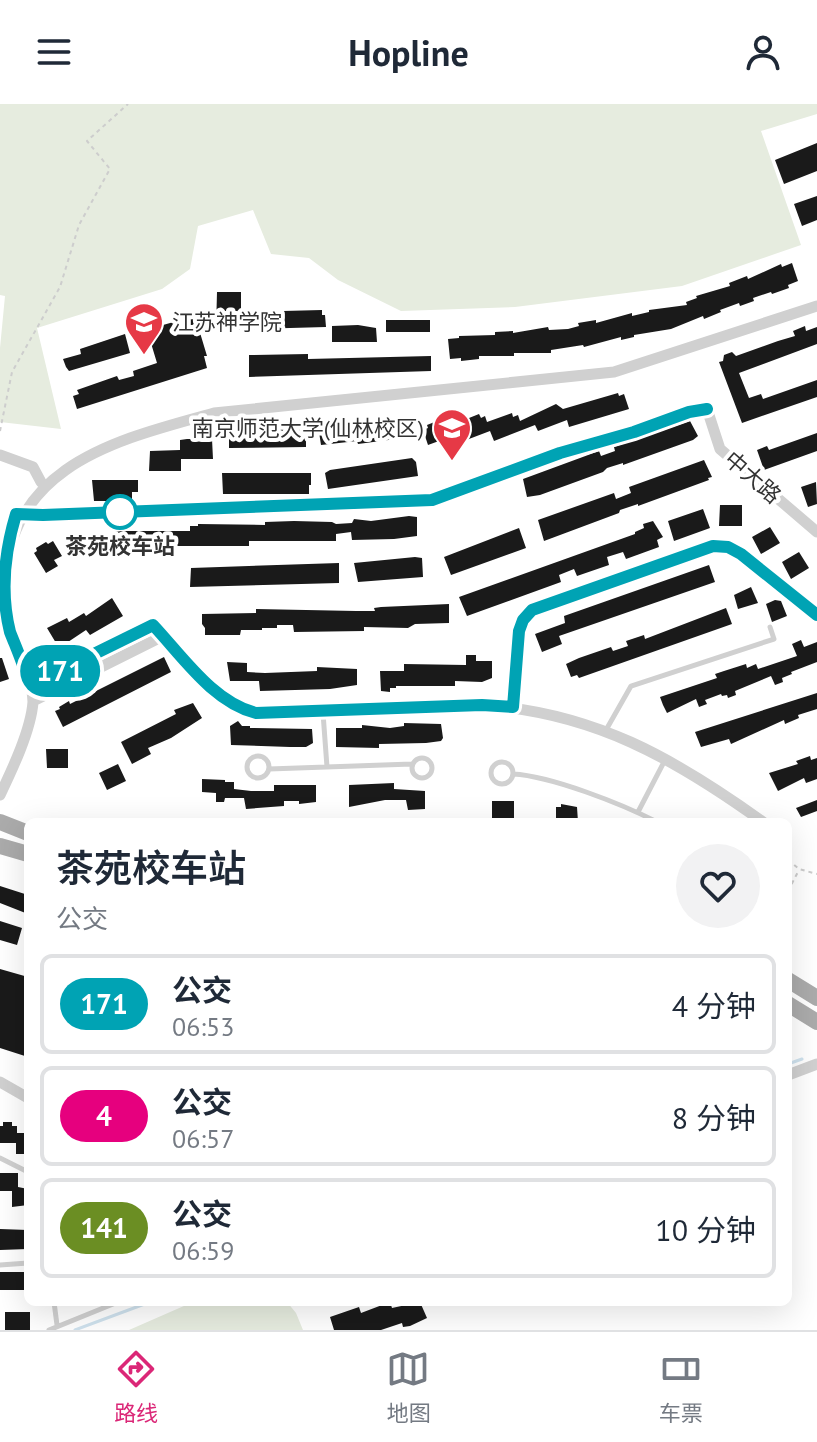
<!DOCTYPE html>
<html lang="zh">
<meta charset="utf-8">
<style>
body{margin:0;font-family:"PT Sans","Noto Sans SC",sans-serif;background:#f2f2f3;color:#1f2937;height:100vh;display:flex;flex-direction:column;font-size:30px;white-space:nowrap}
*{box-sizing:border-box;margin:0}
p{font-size:26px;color:#747a83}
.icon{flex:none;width:44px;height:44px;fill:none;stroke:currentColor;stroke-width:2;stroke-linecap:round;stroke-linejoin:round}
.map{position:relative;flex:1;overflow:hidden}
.sheet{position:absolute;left:24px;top:714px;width:768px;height:488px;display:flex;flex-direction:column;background:#fff;border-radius:12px;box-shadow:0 8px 32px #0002}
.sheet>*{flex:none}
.badge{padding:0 16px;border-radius:26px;font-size:28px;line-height:52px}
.map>.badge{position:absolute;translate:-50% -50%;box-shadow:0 0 0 4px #fff}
.round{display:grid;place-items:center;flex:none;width:84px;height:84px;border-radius:42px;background:#f2f2f3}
.head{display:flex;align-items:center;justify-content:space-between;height:136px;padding:0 32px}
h1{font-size:38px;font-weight:600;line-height:60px}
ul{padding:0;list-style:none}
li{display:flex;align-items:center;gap:24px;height:100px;margin:0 16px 12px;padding:0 16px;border:4px solid #e0e1e3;border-radius:12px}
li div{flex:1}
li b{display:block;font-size:30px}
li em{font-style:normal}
li .badge{min-width:88px;font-weight:700;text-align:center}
header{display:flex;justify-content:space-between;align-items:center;height:104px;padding:0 32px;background:#fff;font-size:36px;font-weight:600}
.tab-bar{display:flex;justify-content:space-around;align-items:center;height:112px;border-top:2px solid #e0e1e3;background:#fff;font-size:22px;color:#747a83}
.tab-bar a{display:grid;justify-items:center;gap:4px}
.tab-bar .current{color:#db2777}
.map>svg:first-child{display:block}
.green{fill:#e6ecdf}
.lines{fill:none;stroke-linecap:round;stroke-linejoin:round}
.stream{stroke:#cfe2ee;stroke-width:3}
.building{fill:#1a1a1a}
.path{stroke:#cdcdcd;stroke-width:2;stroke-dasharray:4 4;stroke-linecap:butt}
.service{stroke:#d0d0d0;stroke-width:5}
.minor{stroke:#d0d0d0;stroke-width:11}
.primary{stroke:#ababab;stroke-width:16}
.line-casing{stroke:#fff;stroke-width:18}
.line{stroke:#00a3b4;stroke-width:12}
.stop-dot{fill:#fff;stroke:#00a3b4;stroke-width:4}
.labels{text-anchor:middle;stroke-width:8;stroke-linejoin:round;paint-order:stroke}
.poi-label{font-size:22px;fill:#333;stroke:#fff;text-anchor:start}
.street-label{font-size:22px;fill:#333;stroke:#fff}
.stop-label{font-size:22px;font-weight:bold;fill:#333;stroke:#fff}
</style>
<header><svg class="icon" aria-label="menu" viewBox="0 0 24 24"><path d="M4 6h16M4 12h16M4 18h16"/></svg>Hopline<svg class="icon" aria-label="person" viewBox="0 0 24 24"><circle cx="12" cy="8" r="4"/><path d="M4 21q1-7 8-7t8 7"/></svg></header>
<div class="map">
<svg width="817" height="1226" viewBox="0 0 817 1226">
<rect width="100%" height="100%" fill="#fff"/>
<path class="green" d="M0,0H817V10L761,27L801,141L682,182L515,203L401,207L338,176L309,154L271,150L253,106L198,122L190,165L162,185L37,224L61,325L0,318V244L5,192L0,191Z
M193,1198H287L296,1209L303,1226H129Z"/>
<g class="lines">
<path class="stream" d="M788,960L802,955
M75,1226L150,1198"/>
</g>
<path class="building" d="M817,39V67L784,80L775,56Z
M817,92V116L802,122L794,100Z
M792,159L798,177L788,181L789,184L772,190L771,188L753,194L754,197L740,202L739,199L720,206L721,208L704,215L703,212L671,225L634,231V233L621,236V233L584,243L583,241L551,246V249H514V252H479V255L461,257V254L450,255L448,235L459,234V232L495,231V228L513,227V229L548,223L549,226L568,225L579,222L578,219L596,216V219L632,209V212L649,208V206L687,201L686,198L697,194L696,192L730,182L729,179L747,172L748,175L781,160L782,163Z
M217,188H241V208L322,206V211H325L326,223L216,226Z
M161,212L163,221L195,212L207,252H204L207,264L77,305L73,292L79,290L77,286L117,272L119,276L134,272L133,267L157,259L147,226L154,224L152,215Z
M386,216H430V228H386Z
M358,221L376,224L377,238H332V222Z
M805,222L806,227L817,223V240L739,269L749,294L761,290L763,295L817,276V293L742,319L719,258L723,257L724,251L732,248L736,252L778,237L795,232L793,227Z
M125,230L130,249L69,267L66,263L63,255L81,250L80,245Z
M308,250V255L431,252V267L249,273V251Z
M618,289L619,292L624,290L629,305L569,323L567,316L538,327L535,321L494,337L490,327L461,338L458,330L428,341L423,326L428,324L427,321L447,313L448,317L453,315L454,320L479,310L481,314L485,312L487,318L512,309L513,313L518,311L520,317L556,300L563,305Z
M406,314L409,319L411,333L358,340L357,337L321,341L319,328L323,322Z
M690,317L698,332L693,336L623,361V359L607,364L603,368L540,391L527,393L523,375L599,347L601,352L615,347L614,343Z
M233,324H301L306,329V343L229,344V329Z
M817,329V347L764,366L757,346L767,342L769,346Z
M187,335H212L213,355H181V367H149L150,347L180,346V336Z
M412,354L416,358L418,372L328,385L325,369L330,366Z
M704,356L712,373L708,374L709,376L638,402V400L620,406L619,409L544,437L538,416L614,389L616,395L631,389L629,383Z
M222,369H311V381H309V390H223Z
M92,376H138V388H132V397H94Z
M816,378L817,400L808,403L801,383Z
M720,401H742V422H719Z
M703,405L710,424L674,437L668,417Z
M409,412L417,413V432L394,435L352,436L351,428L336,430V437H249V442H174V447H115V428L122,427H190V422H198V420L265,421V418L294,417L332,418L336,420L352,419L354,415L371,417Z
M653,417L663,433L657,436L659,443L626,455L623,448L607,453L609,461L577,472L574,465L559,471L561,478L467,512L459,493L635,430V428L644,424L643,420Z
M770,423L780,439L761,450L752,433Z
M519,424L526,444L451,471L444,453Z
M53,437L62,452L54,456L58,462L46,469L34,449L37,447L36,444L46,438L48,440Z
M799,448L809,464L791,475L782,458Z
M415,453L422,454L423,473L358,478L354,459Z
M339,459V479L190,483L191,464Z
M709,461L715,478L559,532L562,540L542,548L535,530L565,519L564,512Z
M751,483L758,499L738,505L734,491Z
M112,494L123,512L90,531L86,526L59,544L47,524L67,514L69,518L84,509L86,512Z
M775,496L781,497L787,512L772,518L766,500Z
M449,500V519L415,520L408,524L364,523V527L294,528L293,521H277V524H262V526H241L240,531H205V524L202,520V510L256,509V505L356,507H375L374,504L381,503Z
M726,504L732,520L579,574L577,571L571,573L566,560L579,554L611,543L613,547L628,542L626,537L644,531L645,535Z
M801,536L804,543L817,538V558L791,568L792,570L782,574L783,578L775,581L771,572L735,587L736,591L728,594L727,591L722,592L721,590L705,596L707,600L699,603L696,595L667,609L663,601L660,593L717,574L715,570L724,567L746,560L747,564L756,560L758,565L797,552L792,540Z
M466,551H476V557H492V574L482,578L455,577V582H396V584H390V588L381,587L380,567H404V560L466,561Z
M164,553L171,568L63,623L55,607L60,605L59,603L69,597L70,600Z
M0,554H2L9,575L0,578Z
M227,558L247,559V568L265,569L317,567V563L357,565V581L330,585L260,587L259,577H230Z
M817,589V605L798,611L799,614L785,620L784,616L731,640L729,635L701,643L695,628Z
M193,599L202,614L171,634L148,644L151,650L132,660L121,638L176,610L174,606Z
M238,617L242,622H250V624L312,625L313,639L306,643H290L231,641L230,622Z
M404,619L441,620L443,634L441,637L426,639L379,640V644L336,643V624H362V621L390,624L404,622Z
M46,645H68V664H47Z
M810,652L811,656L817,654V675L806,679L804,674L778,687L769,669L798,660L796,657Z
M118,660L126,677L107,686L99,669Z
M202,675L225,676V678H234V685L251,687H274V681H316V698L299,700V697H284V702L246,705L244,694H225L224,698H216V689L202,688Z
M394,679V685L425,687V705L408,706L406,696H385L349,703V681Z
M817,696V707L801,713L796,704Z
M492,697H514V715H492Z
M561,700L577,703L578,718H556V703H561Z
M0,782L28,791V810L0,799Z
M0,817L22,824L17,841L0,836Z
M0,865L28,873V953L0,944Z
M3,1018H12V1022H17V1029H28V1050H16V1039H0V1022H3Z
M0,1069H18V1083L28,1085V1101L12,1103V1087H0Z
M0,1125L28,1126V1145L0,1146Z
M0,1168H28V1186H0Z
M390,1198L392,1204L420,1198L427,1214L410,1222L403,1223L402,1219L381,1226H334L330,1213L359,1203L361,1209Z
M5,1208H30V1226H5Z"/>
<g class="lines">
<path class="path" d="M0,327L12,268L60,183L79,121L110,65L87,37L128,0
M788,756L799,765L817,770
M788,787L799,766"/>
<path class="service" d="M323,609L327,663
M606,626L631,582L774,535L770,523
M247 663a11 11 0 1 1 22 0a11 11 0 1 1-22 0Z
M412 664a10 10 0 1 1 20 0a10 10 0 1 1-20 0Z
M491 669a11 11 0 1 1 22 0a11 11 0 1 1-22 0Z
M269,665L412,660
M513,670C551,672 622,700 657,718
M638,708L665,656
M0,1054L28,1068
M0,1161L28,1159
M54,1198L57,1221
M49,1226L118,1198"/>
<path class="minor" d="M0,351L33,363L41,378
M16,410L43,411L432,396L560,349L634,328L689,308L707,305L720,345L817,428
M29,582L153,521C186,556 216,603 266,611L482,601C593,608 674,654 763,718
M33,597L163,532
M513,603L519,527L523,516L532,506L706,444L721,442L741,450L817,511
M0,691C12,666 31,626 33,598C33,588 28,573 24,563C17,541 7,522 4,499C0,363 112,337 214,309L614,268L817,202
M788,971L817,960
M0,978L28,994"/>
<path class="primary" d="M0,718L28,729
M0,742L28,750
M788,876L817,894
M788,900L817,918"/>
</g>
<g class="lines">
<g class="line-casing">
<path id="line" d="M707,305L689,308L634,328L560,349L432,396L43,411L16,410C4,450 0,488 10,528C17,546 25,563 29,582L153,521C183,553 213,598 256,609L482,601L513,603L519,527L523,516L532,506L713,442L728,443L741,450L817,511"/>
</g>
<use href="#line" class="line"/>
</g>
<defs>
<g id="university-pin" transform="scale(2)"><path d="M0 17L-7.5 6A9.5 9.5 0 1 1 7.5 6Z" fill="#e63946" stroke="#fff"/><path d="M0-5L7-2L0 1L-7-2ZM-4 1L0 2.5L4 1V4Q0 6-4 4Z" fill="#fff"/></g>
</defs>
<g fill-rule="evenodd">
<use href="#university-pin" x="144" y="218"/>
<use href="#university-pin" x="452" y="324"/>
</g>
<circle class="stop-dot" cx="120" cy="408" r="16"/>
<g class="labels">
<g class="poi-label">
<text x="172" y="226">江苏神学院</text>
<text x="424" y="332" text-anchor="end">南京师范大学(仙林校区)</text>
</g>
<g class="street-label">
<text transform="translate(753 373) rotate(41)" y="8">中大路</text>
</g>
<g class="stop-label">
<text x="120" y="450">茶苑校车站</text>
</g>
</g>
</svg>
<b class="badge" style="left:60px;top:567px;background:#00a3b4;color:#fff">171</b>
<section class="sheet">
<div class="head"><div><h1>茶苑校车站</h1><p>公交</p></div><a class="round"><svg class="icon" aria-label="heart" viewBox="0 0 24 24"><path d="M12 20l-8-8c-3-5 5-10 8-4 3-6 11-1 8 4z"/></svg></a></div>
<ul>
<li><span class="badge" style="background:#00a3b4;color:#fff">171</span><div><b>公交</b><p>06:53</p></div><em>4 分钟</em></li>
<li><span class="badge" style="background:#e6007e;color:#fff">4</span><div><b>公交</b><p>06:57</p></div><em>8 分钟</em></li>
<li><span class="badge" style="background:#6b8e23;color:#fff">141</span><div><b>公交</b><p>06:59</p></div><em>10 分钟</em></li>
</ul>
</section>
</div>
<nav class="tab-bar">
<a class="current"><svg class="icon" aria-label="directions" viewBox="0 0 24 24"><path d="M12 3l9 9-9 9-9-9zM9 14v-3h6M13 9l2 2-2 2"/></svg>路线</a>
<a><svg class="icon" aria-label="map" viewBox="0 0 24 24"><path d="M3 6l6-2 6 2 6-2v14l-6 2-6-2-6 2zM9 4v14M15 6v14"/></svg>地图</a>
<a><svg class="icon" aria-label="tickets" viewBox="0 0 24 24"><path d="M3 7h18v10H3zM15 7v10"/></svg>车票</a>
</nav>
